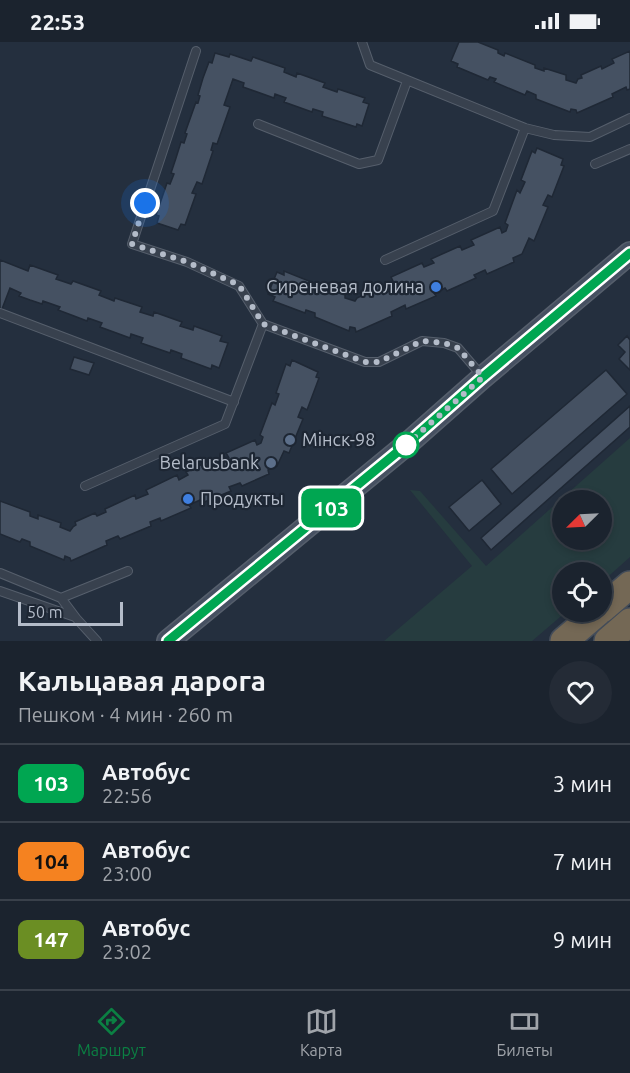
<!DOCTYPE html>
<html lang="ru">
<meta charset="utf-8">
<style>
body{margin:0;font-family:Ubuntu,sans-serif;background:#242b36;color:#f1f3f6;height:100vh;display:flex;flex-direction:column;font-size:22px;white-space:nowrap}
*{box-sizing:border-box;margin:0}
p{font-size:20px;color:#a0a4aa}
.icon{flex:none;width:33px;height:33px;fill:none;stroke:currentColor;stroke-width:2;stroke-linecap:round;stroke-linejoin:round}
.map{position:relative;height:599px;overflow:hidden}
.side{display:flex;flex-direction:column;background:#1b232e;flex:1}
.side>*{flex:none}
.badge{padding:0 12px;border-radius:9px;font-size:21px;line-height:39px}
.needle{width:39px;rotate:246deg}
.controls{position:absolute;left:552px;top:448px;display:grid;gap:12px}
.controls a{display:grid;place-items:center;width:60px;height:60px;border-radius:50%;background:#1b232e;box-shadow:0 3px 9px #0003,0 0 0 2px #39404a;font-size:30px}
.scale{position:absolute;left:18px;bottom:15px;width:105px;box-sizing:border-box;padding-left:6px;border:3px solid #b4bcc9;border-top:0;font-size:16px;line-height:21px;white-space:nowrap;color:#b4bcc9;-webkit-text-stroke:4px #1d2633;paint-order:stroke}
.you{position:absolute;width:30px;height:30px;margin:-15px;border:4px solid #fff;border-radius:50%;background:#1a73e8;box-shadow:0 0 0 9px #1a73e833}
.map>.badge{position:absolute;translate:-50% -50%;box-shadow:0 0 0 3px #fff}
.round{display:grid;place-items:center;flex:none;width:63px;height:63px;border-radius:32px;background:#242b36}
.head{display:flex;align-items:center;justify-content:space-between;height:102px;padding:0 18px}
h1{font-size:28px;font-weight:600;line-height:45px}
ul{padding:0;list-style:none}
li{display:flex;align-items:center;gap:18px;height:78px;padding:0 18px;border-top:2px solid #39404a}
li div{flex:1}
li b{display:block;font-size:22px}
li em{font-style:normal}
li .badge{min-width:66px;font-weight:700;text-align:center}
.status{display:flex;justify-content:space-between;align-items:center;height:42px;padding:0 30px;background:#1b232e;direction:ltr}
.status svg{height:16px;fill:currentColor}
.tabs{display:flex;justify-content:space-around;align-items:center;height:84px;border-top:2px solid #39404a;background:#1b232e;font-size:16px;color:#a0a4aa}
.tabs a{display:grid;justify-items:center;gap:3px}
.tabs .on{color:#0b8043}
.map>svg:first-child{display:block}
.green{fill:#263c3f;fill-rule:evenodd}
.building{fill:#455162;stroke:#1f2835;stroke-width:1.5}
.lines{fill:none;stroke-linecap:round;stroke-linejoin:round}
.lane-casing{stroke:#565f6c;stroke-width:10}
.secondary-casing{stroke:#565f6c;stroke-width:24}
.highway-casing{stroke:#434c59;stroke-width:30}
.lane{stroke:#38414e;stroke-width:8}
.secondary{stroke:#465061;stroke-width:21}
.highway{stroke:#746855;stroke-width:27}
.line-casing{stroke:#fff;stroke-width:14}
.line{stroke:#00a651;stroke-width:9}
.walk{stroke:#b4bcc9;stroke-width:6;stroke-dasharray:0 10.8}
.shop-dot{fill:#3f7fe0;stroke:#1d2633;stroke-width:2}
.service-dot{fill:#5c6f8a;stroke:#1d2633;stroke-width:2}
.stop-dot{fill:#fff;stroke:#00a651;stroke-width:3}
.labels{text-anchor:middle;stroke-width:4.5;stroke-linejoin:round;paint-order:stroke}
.poi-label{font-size:18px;fill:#b4bcc9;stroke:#1d2633;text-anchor:end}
</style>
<div class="status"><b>22:53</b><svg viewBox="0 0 49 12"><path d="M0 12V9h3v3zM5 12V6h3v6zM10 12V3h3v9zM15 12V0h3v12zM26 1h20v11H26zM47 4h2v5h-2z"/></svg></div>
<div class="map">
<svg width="630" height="599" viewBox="0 0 630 599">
<rect width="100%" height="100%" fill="#242f3e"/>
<path class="green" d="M630,396V515L602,540V531H562V570H566L532,599H384L472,524L410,448L420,449L486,524ZM562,459H602V498H562Z"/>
<path class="building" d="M459,0H478L498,8V11L504,14L505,11L535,23V26L544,29V26L566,33V38L576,41L578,37L582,36L581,33L601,24L602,27L614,21L612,17L630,9V47L627,48L626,45L612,52L613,55L577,71L576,68L571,67L570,70L536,57V53L527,49L525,53L494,40L496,37L490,35L488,38L457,25L458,22L451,19Z
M215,11L229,15L230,12L251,19L253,15L285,26L284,30L296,35L297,31L325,41L323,45L337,50L338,47L365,56L363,60L369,62L362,84L357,82L356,85L322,74L323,70L313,67L312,70L284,60L286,56L275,52L274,56L243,45L244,41L233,37L224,63L230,65L217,102L213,101L211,108L213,109L202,142L197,140L192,151L196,152L185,183L181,182L178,188L157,181L159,174L156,173L167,141L170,142L174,132L171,131L176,116L181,100L184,101L187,92L185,91L196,60L198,61L200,54L198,53L203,36L209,20L212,21Z
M537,106L563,117L561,123L564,124L552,155L548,153L543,163L548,165L534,199L529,196L522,212L513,216L514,220L487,232L485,228L474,233L476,236L447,249L445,246L434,251L436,254L406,267L405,263L391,270L392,274L356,290L355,286L350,285L349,289L315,275V271L306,268L305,271L273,259L275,255L268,252L277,230L284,233V229L314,241L315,244L323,248V244L345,252V256L355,259L357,256L361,254L360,251L380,242L382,245L393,239L391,235L422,221L424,225L434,221L431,217L460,204L462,208L474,203L471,198L500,185L502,191L506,189L508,183L505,181L517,148L520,151L525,140L521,138L532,109L535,111Z
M0,218L28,229L30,223L58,233L56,237L71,242L73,239L101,249L99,253L114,259L115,256L142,265L140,270L153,274L154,270L182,280L180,284L193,288L194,284L222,294L220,299L228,301L219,326L212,323L211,327L181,316L182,312L171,308L170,311L141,301L143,296L131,292L130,296L100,285L102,281L88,276L87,279L74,274L58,268L60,265L43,259L42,262L30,258L19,254L21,251L10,246L2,267H0Z
M627,294L630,298V328L619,317L625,310L618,303Z
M74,315L94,321L89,333L70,327Z
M292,318L318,330L316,335L319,336L307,368L302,365L298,375L303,377L289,411L284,409L277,424L268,428L269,432L242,444L240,441L229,445L231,449L202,461L200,458L189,463L191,466L161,479L160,476L150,480L151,484L120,497L118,494L106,499L107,503L71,519L70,516L65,514L64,518L30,504V500L22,497L20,500L0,492V459L30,470V474L38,477V473L61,481L60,485L70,489L73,485L76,483L75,480L95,471L97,474L106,470L105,467L135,453L136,457L148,452L146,448L177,433L179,438L188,433L186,430L215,416L217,421L229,416L226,411L255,398L257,403L261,401L263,395L260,393L272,361L275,363L279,352L276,351L286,322L290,324Z
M606,328L627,352L512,452L491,427Z
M630,364V385L491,508L481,496Z
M482,438L501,462L469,489L449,465Z"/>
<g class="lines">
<g class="lane-casing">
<path id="lane" d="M362,0L370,23L525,86L554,93L590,95L630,76
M196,9L132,202L187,220L239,244L263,282L365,320H379L422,299L444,301L458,306L482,334
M258,82L359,122L378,118L407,39
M595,122L630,107
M385,218L493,169L525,86
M0,271L234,360
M85,444L225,382L263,282
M0,531L61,556L76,576L97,599
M0,549L75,575
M61,556L128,529"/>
</g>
<g class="secondary-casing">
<path id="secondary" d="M168,599L406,403L483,335L630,211"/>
</g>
<g class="highway-casing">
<path id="highway" d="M602,567L630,543
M564,599L598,570
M608,599L630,580"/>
</g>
<use href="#lane" class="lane"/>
<use href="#secondary" class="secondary"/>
<use href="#highway" class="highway"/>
</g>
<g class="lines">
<g class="line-casing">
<path id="line" d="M168,599L406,403L483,335L630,211"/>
</g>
<use href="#line" class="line"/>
<path class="walk" d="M145,161L132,202L187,220L239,243L263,282L365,320H379L422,299L444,301L458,306L483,335L406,403"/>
</g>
<g class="shop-dot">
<circle cx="436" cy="245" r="6"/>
<circle cx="188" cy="457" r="6"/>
</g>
<g class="service-dot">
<circle cx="290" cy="398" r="6"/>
<circle cx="271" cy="421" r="6"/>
</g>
<circle class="stop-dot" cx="406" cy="403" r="12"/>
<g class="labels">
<g class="poi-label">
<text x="424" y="251">Сиреневая долина</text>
<text x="302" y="404" text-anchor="start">Мінск-98</text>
<text x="259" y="427">Belarusbank</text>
<text x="200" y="463" text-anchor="start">Продукты</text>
</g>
</g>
</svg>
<div class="controls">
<a><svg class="needle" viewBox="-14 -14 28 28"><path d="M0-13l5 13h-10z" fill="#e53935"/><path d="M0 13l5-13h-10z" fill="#a0a4aa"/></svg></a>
<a><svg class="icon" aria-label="locate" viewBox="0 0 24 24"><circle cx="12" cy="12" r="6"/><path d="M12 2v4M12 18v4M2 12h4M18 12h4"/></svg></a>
</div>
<div class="scale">50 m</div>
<div class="you" style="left:145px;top:161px"></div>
<b class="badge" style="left:331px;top:466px;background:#00a651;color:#fff">103</b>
</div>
<section class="side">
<div class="head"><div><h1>Кальцавая дарога</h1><p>Пешком · 4 мин · 260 m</p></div><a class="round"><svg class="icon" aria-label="heart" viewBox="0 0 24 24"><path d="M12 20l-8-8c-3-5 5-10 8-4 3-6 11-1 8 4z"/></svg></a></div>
<ul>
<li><span class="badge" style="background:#00a651;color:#fff">103</span><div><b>Автобус</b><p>22:56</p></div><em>3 мин</em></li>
<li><span class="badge" style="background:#f58220;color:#111">104</span><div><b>Автобус</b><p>23:00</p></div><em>7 мин</em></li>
<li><span class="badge" style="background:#6b8e23;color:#fff">147</span><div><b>Автобус</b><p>23:02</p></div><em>9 мин</em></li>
</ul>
</section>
<nav class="tabs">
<a class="on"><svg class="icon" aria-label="directions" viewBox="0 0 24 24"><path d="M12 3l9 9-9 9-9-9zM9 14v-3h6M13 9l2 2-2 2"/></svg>Маршрут</a>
<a><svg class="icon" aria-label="map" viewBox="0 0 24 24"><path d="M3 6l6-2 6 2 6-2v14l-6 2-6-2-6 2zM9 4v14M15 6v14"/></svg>Карта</a>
<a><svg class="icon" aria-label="tickets" viewBox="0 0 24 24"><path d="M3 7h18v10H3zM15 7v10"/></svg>Билеты</a>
</nav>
